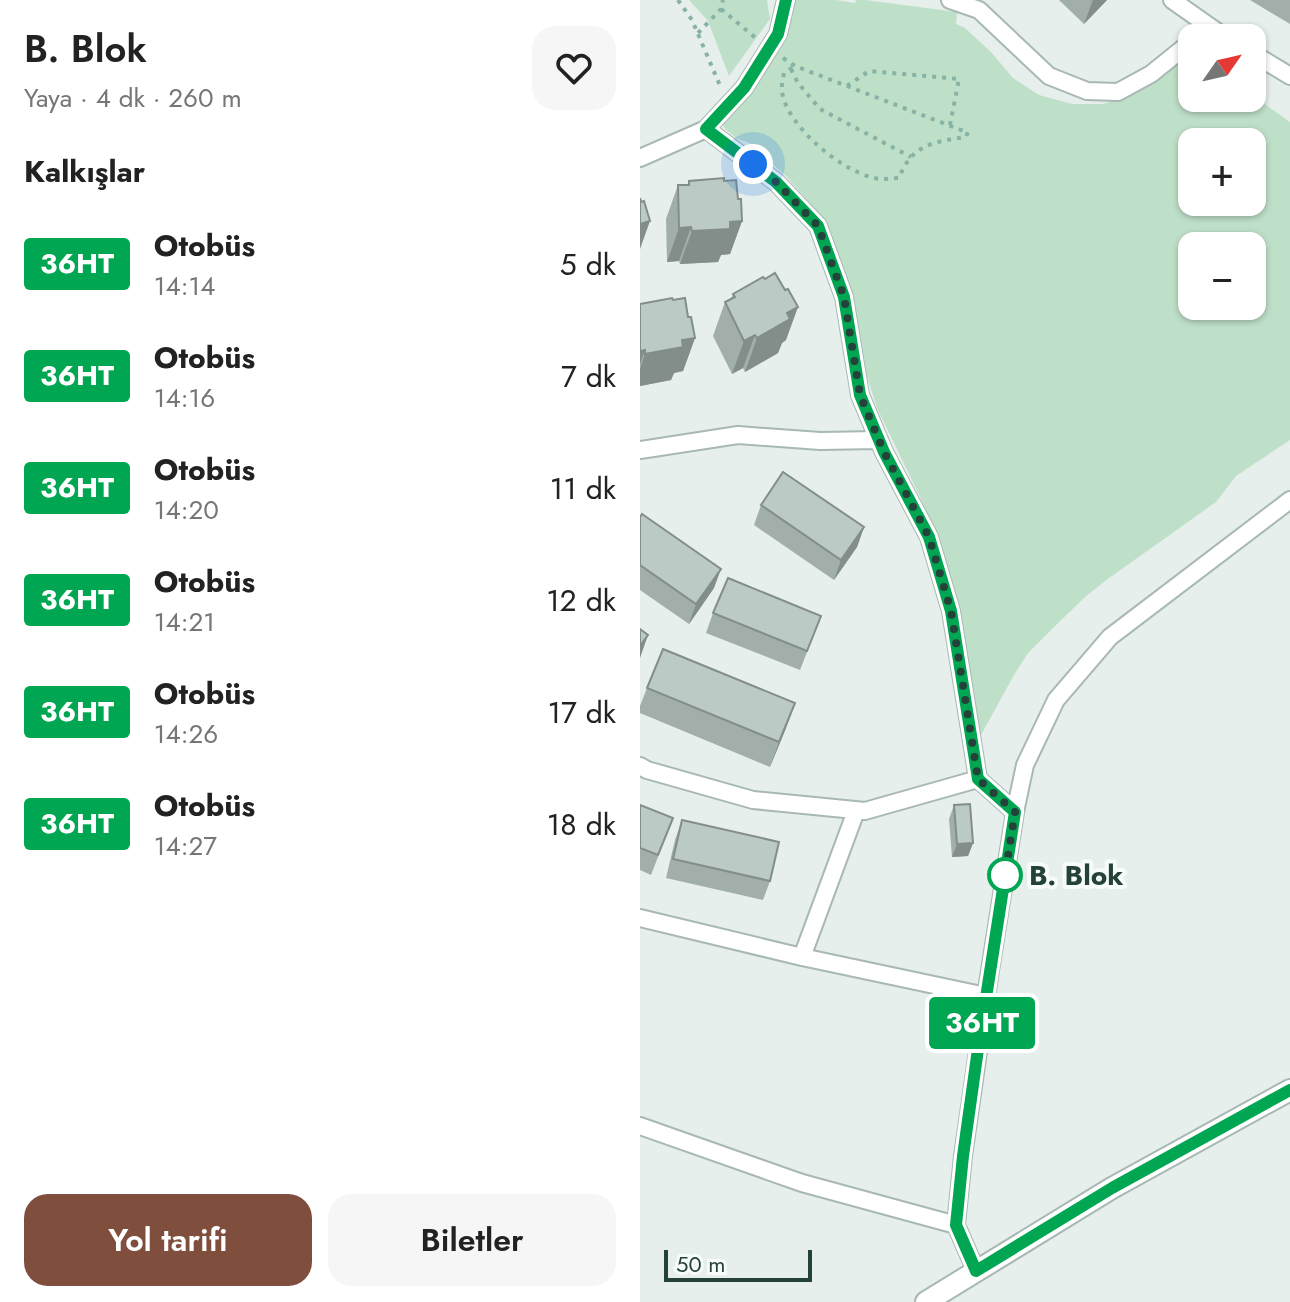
<!DOCTYPE html>
<html lang="tr">
<meta charset="utf-8">
<style>
body{margin:0;font-family:Jost,sans-serif;background:#f6f6f6;color:#222;height:100vh;display:flex;flex-direction:column;font-size:30px;white-space:nowrap}
*{box-sizing:border-box;margin:0}
p{font-size:26px;color:#767676}
.icon{flex:none;width:44px;height:44px;fill:none;stroke:currentColor;stroke-width:2;stroke-linecap:round;stroke-linejoin:round}
.map{position:relative;flex:1;overflow:hidden}
.side{display:flex;flex-direction:column;background:#fff;width:640px}
.side>*{flex:none}
.badge{padding:0 16px;border-radius:6px;font-size:28px;line-height:52px}
.needle{width:52px;rotate:56deg}
.buttons{position:absolute;left:538px;top:24px;display:grid;gap:16px}
.buttons a{display:grid;place-items:center;width:88px;height:88px;border-radius:16px;background:#fff;box-shadow:0 2px 6px #0004;font-size:40px}
.scale{position:absolute;left:24px;bottom:20px;width:148px;box-sizing:border-box;padding-left:8px;border:4px solid #24423a;border-top:0;font-size:22px;line-height:28px;white-space:nowrap;color:#24423a;-webkit-text-stroke:6px #f7fbf9;paint-order:stroke}
.you{position:absolute;width:40px;height:40px;margin:-20px;border:6px solid #fff;border-radius:50%;background:#1a73e8;box-shadow:0 0 0 12px #1a73e833}
.map>.badge{position:absolute;translate:-50% -50%;box-shadow:0 0 0 4px #fff}
h2{padding:0 24px;font-size:30px;line-height:72px}
.round{display:grid;place-items:center;flex:none;width:84px;height:84px;border-radius:24px;background:#f6f6f6}
.overview{display:flex;align-items:center;justify-content:space-between;height:136px;padding:0 24px}
h1{font-size:38px;font-weight:600;line-height:60px}
.cta{display:flex;gap:16px;margin-top:auto;padding:16px 24px}
.cta a{flex:1;height:92px;border-radius:24px;background:#804e3d;color:#fff;font-size:32px;font-weight:600;line-height:92px;text-align:center}
.cta a+a{background:#f6f6f6;color:#222}
ul{padding:0;list-style:none}
li{display:flex;align-items:center;gap:24px;height:112px;padding:0 24px}
li div{flex:1}
li b{display:block;font-size:30px}
li em{font-style:normal}
li .badge{min-width:88px;font-weight:700;text-align:center}
main{display:flex;flex:1;min-height:0}
.map>svg:first-child{display:block}
.green{fill:#bfe0c8;fill-rule:evenodd}
.lines{fill:none;stroke-linecap:round;stroke-linejoin:round}
.minor-casing{stroke:#a8b8b2;stroke-width:20}
.tertiary-casing{stroke:#a8b8b2;stroke-width:24}
.path{stroke:#86b3a5;stroke-width:4;stroke-dasharray:4 6;stroke-linecap:butt}
.minor{stroke:#fff;stroke-width:16}
.tertiary{stroke:#fff;stroke-width:20}
.wall{fill:#a1aea9}
.shaded-wall{fill:#838d89}
.building{fill:#bbcac4;stroke:#838d89;stroke-width:2}
.line-casing{stroke:#fff;stroke-width:18}
.line{stroke:#00a651;stroke-width:12}
.walk{stroke:#24423a;stroke-width:8;stroke-dasharray:0 14.4}
.stop-dot{fill:#fff;stroke:#00a651;stroke-width:4}
.labels{text-anchor:middle;stroke-width:8;stroke-linejoin:round;paint-order:stroke}
.stop-label{font-size:28px;font-weight:bold;fill:#24423a;stroke:#f7fbf9;text-anchor:start}
</style>
<main>
<section class="side">
<div class="overview"><div><h1>B. Blok</h1><p>Yaya · 4 dk · 260 m</p></div><a class="round"><svg class="icon" aria-label="heart" viewBox="0 0 24 24"><path d="M12 20l-8-8c-3-5 5-10 8-4 3-6 11-1 8 4z"/></svg></a></div>
<h2>Kalkışlar</h2>
<ul>
<li><span class="badge" style="background:#00a651;color:#fff">36HT</span><div><b>Otobüs</b><p>14:14</p></div><em>5 dk</em></li>
<li><span class="badge" style="background:#00a651;color:#fff">36HT</span><div><b>Otobüs</b><p>14:16</p></div><em>7 dk</em></li>
<li><span class="badge" style="background:#00a651;color:#fff">36HT</span><div><b>Otobüs</b><p>14:20</p></div><em>11 dk</em></li>
<li><span class="badge" style="background:#00a651;color:#fff">36HT</span><div><b>Otobüs</b><p>14:21</p></div><em>12 dk</em></li>
<li><span class="badge" style="background:#00a651;color:#fff">36HT</span><div><b>Otobüs</b><p>14:26</p></div><em>17 dk</em></li>
<li><span class="badge" style="background:#00a651;color:#fff">36HT</span><div><b>Otobüs</b><p>14:27</p></div><em>18 dk</em></li>
</ul>
<div class="cta"><a>Yol tarifi</a><a>Biletler</a></div>
</section>
<div class="map">
<svg width="650" height="1302" viewBox="0 0 650 1302">
<rect width="100%" height="100%" fill="#e6efeb"/>
<path class="green" d="M49,0H127L130,19L89,76L68,21Z
M144,0H196L215,3L216,0H225L317,12L316,24L325,28L351,52L373,78L399,95L432,104H463L487,96L545,51L552,56V98H612V95L650,122V440L596,476L576,502L465,581L445,597L414,627L388,653L374,675L336,744L291,525L280,497L237,408L220,354L197,250L170,203L146,176L110,143L96,138L85,129L81,121L129,45ZM552,142H612V202H552ZM552,246H612V306H552Z"/>
<g class="lines">
<g class="minor-casing">
<path id="minor" d="M310,0L339,10L409,76L447,91L478,92L511,74L552,41
M532,0L586,38
M612,53L650,76
M66,129L136,182L178,226L204,297L220,395L244,452L289,537L311,611L338,779L375,812
M0,158L66,129L104,88L138,34L146,0
M0,450L98,435L180,441L238,440
M0,766L7,770L113,800L225,811L338,779
M0,918L162,957L346,996
M162,957L216,811
M0,1126L162,1183L316,1225
M336,1271L316,1225L323,1156L346,996L375,812L385,765L416,700L470,637L650,500"/>
</g>
<g class="tertiary-casing">
<path id="tertiary" d="M286,1302L472,1188L650,1090"/>
</g>
<path class="path" d="M38,0L52,20L81,88
M81,9L117,39
M58,33L81,9L83,0
M143,58L155,66L321,130L328,132L326,137C293,142 272,144 259,178C253,178 247,179 241,179C206,176 147,127 142,92C141,86 143,79 144,73L155,66
M151,69L158,83L180,109L271,157
M207,86L229,71L319,79L310,125"/>
<use href="#minor" class="minor"/>
<use href="#tertiary" class="tertiary"/>
</g>
<path class="wall" d="M419,0H467L444,24Z
M610,0H650V24Z
M49,181H84L98,199L102,221L90,254L81,255L78,262L40,264L39,261L27,262L26,219L38,185H48Z
M93,294L146,340L142,343L138,353L105,372L103,368L92,374L73,336L85,302L91,299Z
M33,300L48,317L55,338L43,371L34,373L31,380L0,386V304Z
M121,505L224,527L217,547L194,580L114,525Z
M0,517L74,588L49,624L0,590Z
M73,613L181,616L160,670L66,633Z
M7,688L146,728L130,767L0,713V706Z
M0,805L33,818L11,875L0,870Z
M314,805L333,843L328,856L312,857L309,819Z
M42,820L130,881L123,900L26,878L35,840Z"/>
<path class="shaded-wall" d="M453,0H467L444,24Z
M10,221L0,249V224Z
M102,221L90,254L81,255L78,262L40,264L52,231L90,222Z
M51,227L39,261L27,262L39,228Z
M158,307L146,340L142,343L138,353L105,372L117,338L147,313Z
M115,335L103,368L92,374L104,341Z
M55,338L43,371L34,373L31,380L0,386V369L5,354L42,340Z
M5,350L0,364V351Z
M224,527L217,547L194,580L201,560Z
M81,569L74,588L49,624L56,604Z
M8,635L0,658V646Z
M155,703L146,728L130,767L139,742Z
M333,843L328,856L312,857L317,844Z"/>
<path class="building" d="M84,178V181L96,180L98,199H101L102,221L90,222V229L52,231L51,227L39,228L38,185H49V181Z
M0,198L1,202L4,201L10,221L0,224Z
M135,273L145,290L148,289L158,307L147,313L150,319L117,338L115,335L104,341L85,302L95,297L93,294L123,277L125,279Z
M32,298L33,300L45,298L48,317H51L55,338L42,340L43,347L5,354V350L0,351V304Z
M143,472L224,527L201,560L121,505Z
M2,514L81,569L56,604L0,565V517Z
M88,578L181,616L167,651L73,613Z
M0,629L8,635L0,646Z
M23,649L155,703L139,742L7,688Z
M330,804L333,843L317,844L314,805Z
M0,805L33,818L18,855L0,848Z
M42,820L139,842L130,881L33,859Z"/>
<g class="lines">
<g class="line-casing">
<path id="line" d="M146,0L138,34L104,88L66,129L136,182L178,226L204,297L220,395L244,452L289,537L311,611L338,779L375,812L338,1049L323,1156L316,1225L336,1271L472,1188L650,1090"/>
</g>
<use href="#line" class="line"/>
<path class="walk" d="M113,164L136,182L178,226L204,297L220,395L244,452L289,537L311,611L338,779L375,812L365,875"/>
</g>
<circle class="stop-dot" cx="365" cy="875" r="16"/>
<g class="labels">
<g class="stop-label">
<text x="389" y="885">B. Blok</text>
</g>
</g>
</svg>
<div class="buttons">
<a><svg class="needle" viewBox="-14 -14 28 28"><path d="M0-13l5 13h-10z" fill="#e53935"/><path d="M0 13l5-13h-10z" fill="#767676"/></svg></a>
<a>+</a>
<a>−</a>
</div>
<div class="scale">50 m</div>
<div class="you" style="left:113px;top:164px"></div>
<b class="badge" style="left:342px;top:1023px;background:#00a651;color:#fff">36HT</b>
</div>
</main>
